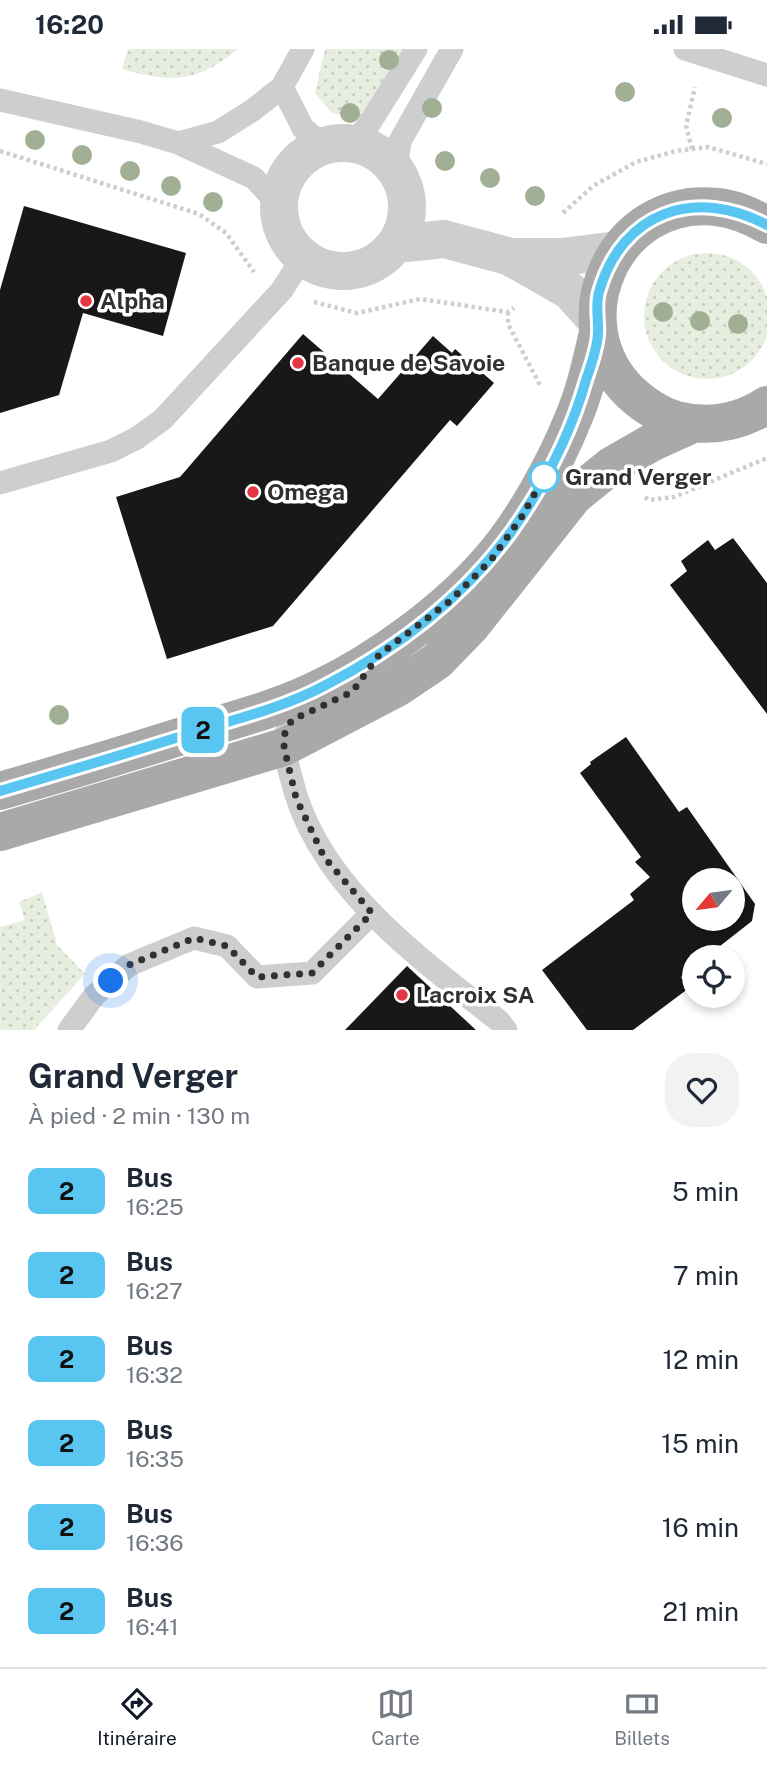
<!DOCTYPE html>
<html lang="fr">
<meta charset="utf-8">
<style>
body{margin:0;font-family:"Public Sans",sans-serif;background:#f2f2f3;color:#1f2937;height:100vh;display:flex;flex-direction:column;font-size:26px;white-space:nowrap}
*{box-sizing:border-box;margin:0}
p{font-size:23px;color:#747a83}
.icon{flex:none;width:38px;height:38px;fill:none;stroke:currentColor;stroke-width:2;stroke-linecap:round;stroke-linejoin:round}
.map{position:relative;height:981px;overflow:hidden}
.panel{display:flex;flex-direction:column;background:#fff;flex:1}
.panel>*{flex:none}
.badge{padding:0 14px;border-radius:10px;font-size:24px;line-height:46px}
.needle{width:46px;rotate:241deg}
.controls{position:absolute;left:682px;top:819px;display:grid;gap:14px}
.controls a{display:grid;place-items:center;width:63px;height:63px;border-radius:50%;background:#fff;box-shadow:0 4px 10px #0003;font-size:35px}
.you{position:absolute;width:35px;height:35px;margin:-18px;border:5px solid #fff;border-radius:50%;background:#1a73e8;box-shadow:0 0 0 10px #1a73e833}
.map>.badge{position:absolute;translate:-50% -50%;box-shadow:0 0 0 4px #fff}
.round{display:grid;place-items:center;flex:none;width:74px;height:74px;border-radius:28px;background:#f2f2f3}
.summary{display:flex;align-items:center;justify-content:space-between;height:119px;padding:0 28px}
h1{font-size:33px;font-weight:700;line-height:52px}
ul{padding:0;list-style:none}
li{display:flex;align-items:center;gap:21px;height:84px;padding:0 28px}
li div{flex:1}
li b{display:block;font-size:26px}
li em{font-style:normal}
li .badge{min-width:77px;font-weight:700;text-align:center}
.status{display:flex;justify-content:space-between;align-items:center;height:49px;padding:0 35px;background:#fff;direction:ltr}
.status svg{height:19px;fill:currentColor}
.dock{display:flex;justify-content:space-around;align-items:center;height:98px;border-top:2px solid #e0e1e3;background:#fff;font-size:19px;color:#747a83}
.dock a{display:grid;justify-items:center;gap:4px}
.dock .active{color:#111827}
.map>svg:first-child{display:block}
.green{fill:url(#green-dots)}
.building{fill:#181818;fill-rule:evenodd}
.lines{fill:none;stroke-linecap:round;stroke-linejoin:round}
.path{stroke:#cecece;stroke-width:4.5;stroke-dasharray:3.5 3.5;stroke-linecap:butt}
.lane{stroke:#cecece;stroke-width:23}
.street{stroke:#cecece;stroke-width:38}
.primary{stroke:#a9a9a9;stroke-width:38}
.tree{fill:#a1af95}
.line-casing{stroke:#fff;stroke-width:16}
.line{stroke:#59c6f2;stroke-width:10}
.walk{stroke:#313131;stroke-width:7;stroke-dasharray:0 12.6}
.poi-dot{fill:#e53643;stroke:#fff;stroke-width:2.5}
.stop-dot{fill:#fff;stroke:#59c6f2;stroke-width:3.5}
.labels{text-anchor:middle;stroke-width:7;stroke-linejoin:round;paint-order:stroke}
.poi-label{font-size:23px;font-weight:bold;fill:#313131;stroke:#fff;text-anchor:start}
.stop-label{font-size:23px;font-weight:bold;fill:#313131;stroke:#fff;text-anchor:start}
</style>
<div class="status"><b>16:20</b><svg viewBox="0 0 49 12"><path d="M0 12V9h3v3zM5 12V6h3v6zM10 12V3h3v9zM15 12V0h3v12zM26 1h20v11H26zM47 4h2v5h-2z"/></svg></div>
<div class="map">
<svg width="767" height="981" viewBox="0 0 767 981">
<defs>
<pattern id="green-dots" width="8" height="8" patternUnits="userSpaceOnUse" patternTransform="scale(1.75)"><rect width="8" height="8" fill="#e7eee0"/><path d="M2 2h.1M6 6h.1" fill="none" stroke="#c7cdc1" stroke-width="1.8" stroke-linecap="round"/></pattern>
</defs>
<rect width="100%" height="100%" fill="#fff"/>
<path class="green" d="M128,0H238C197,34 172,34 122,20Z
M325,0H402L358,72L331,63L315,44Z
M644 267a63 63 0 1 1 126 0a63 63 0 1 1-126 0Z
M42,843L57,896L85,925L34,981H0V878L25,871L19,853Z"/>
<path class="building" d="M24,157L186,204L163,287L83,264L59,346L0,364V241Z
M303,285L378,350L433,287L452,304L455,300L494,334L457,377L450,371L273,577L167,610L116,448L180,428Z
M733,489L767,534V665L670,536L687,522L681,512L708,491L715,501Z
M626,688L679,763L687,758L755,855L752,872L706,908H695V917L681,928L689,939L633,981H587L542,921L634,851L630,845L650,828L635,813L641,808L580,724L591,715L590,713ZM695,831H733V870H695Z
M407,917L476,981H345Z"/>
<g class="lines">
<path class="path" d="M692,100L686,77L695,38
M0,102L199,165L226,184L254,223
M563,164L593,137L636,113L676,102L708,98L767,115
M314,253L357,264L420,250L508,263L514,259
M508,263V275L541,338
M645,448L649,451L674,448L767,409"/>
<path class="lane" d="M685,0L767,26
M282,38L303,79L324,97
M0,51L141,83L178,94L218,83L253,61L282,38L303,0
M178,94L254,129L279,156
M352,95L368,77L416,0
M396,122L400,92L452,0
M0,434L111,402L137,389L163,370L282,241L303,208
M285,686C283,701 287,714 291,728C316,836 417,907 499,972L506,981
M69,981L94,947L129,916L194,889L227,897L257,928L312,924L372,864"/>
<path class="street" d="M279 158a64 64 0 1 1 128 0a64 64 0 1 1-128 0Z
M396,195L444,190L511,208H562L618,201
M512,209L570,242L596,271"/>
<path class="primary" d="M767,176C751,167 736,160 717,158C615,146 557,273 631,344C644,356 659,366 676,371C708,379 739,374 767,356
M0,742C66,723 132,703 198,682C240,669 283,658 322,638C380,610 448,560 490,511C522,475 555,415 573,370C585,343 591,313 598,284
M0,783L284,698L397,639L437,612L471,577L574,447L611,417L651,394L693,375"/>
</g>
<g class="tree">
<circle cx="389" cy="11" r="10"/>
<circle cx="625" cy="43" r="10"/>
<circle cx="432" cy="59" r="10"/>
<circle cx="350" cy="64" r="10"/>
<circle cx="722" cy="69" r="10"/>
<circle cx="35" cy="91" r="10"/>
<circle cx="82" cy="106" r="10"/>
<circle cx="445" cy="112" r="10"/>
<circle cx="130" cy="122" r="10"/>
<circle cx="490" cy="129" r="10"/>
<circle cx="171" cy="137" r="10"/>
<circle cx="535" cy="147" r="10"/>
<circle cx="213" cy="153" r="10"/>
<circle cx="663" cy="263" r="10"/>
<circle cx="700" cy="272" r="10"/>
<circle cx="738" cy="275" r="10"/>
<circle cx="59" cy="666" r="10"/>
</g>
<g class="lines">
<g class="line-casing">
<path id="line" d="M0,742C68,722 136,702 204,680C244,668 286,657 324,637C396,600 463,549 511,483C543,438 571,384 586,331C591,317 597,300 598,285C599,271 595,257 599,243C622,162 696,138 767,176"/>
</g>
<use href="#line" class="line"/>
<path class="walk" d="M111,932L129,916L194,889L227,897L257,928L312,924L372,864L324,808L296,749L284,698L285,683L292,671L352,643L379,606L450,552L491,511L521,469L548,421L544,428"/>
</g>
<g class="poi-dot">
<circle cx="86" cy="252" r="7"/>
<circle cx="298" cy="314" r="7"/>
<circle cx="253" cy="443" r="7"/>
<circle cx="402" cy="946" r="7"/>
</g>
<circle class="stop-dot" cx="544" cy="428" r="14"/>
<g class="labels">
<g class="poi-label">
<text x="100" y="260">Alpha</text>
<text x="312" y="322">Banque de Savoie</text>
<text x="267" y="451">Omega</text>
<text x="416" y="954">Lacroix SA</text>
</g>
<g class="stop-label">
<text x="565" y="436">Grand Verger</text>
</g>
</g>
</svg>
<div class="controls">
<a><svg class="needle" viewBox="-14 -14 28 28"><path d="M0-13l5 13h-10z" fill="#e53935"/><path d="M0 13l5-13h-10z" fill="#747a83"/></svg></a>
<a><svg class="icon" aria-label="locate" viewBox="0 0 24 24"><circle cx="12" cy="12" r="6"/><path d="M12 2v4M12 18v4M2 12h4M18 12h4"/></svg></a>
</div>
<div class="you" style="left:111px;top:932px"></div>
<b class="badge" style="left:203px;top:681px;background:#59c6f2;color:#111">2</b>
</div>
<section class="panel">
<div class="summary"><div><h1>Grand Verger</h1><p>À pied · 2 min · 130 m</p></div><a class="round"><svg class="icon" aria-label="heart" viewBox="0 0 24 24"><path d="M12 20l-8-8c-3-5 5-10 8-4 3-6 11-1 8 4z"/></svg></a></div>
<ul>
<li><span class="badge" style="background:#59c6f2;color:#111">2</span><div><b>Bus</b><p>16:25</p></div><em>5 min</em></li>
<li><span class="badge" style="background:#59c6f2;color:#111">2</span><div><b>Bus</b><p>16:27</p></div><em>7 min</em></li>
<li><span class="badge" style="background:#59c6f2;color:#111">2</span><div><b>Bus</b><p>16:32</p></div><em>12 min</em></li>
<li><span class="badge" style="background:#59c6f2;color:#111">2</span><div><b>Bus</b><p>16:35</p></div><em>15 min</em></li>
<li><span class="badge" style="background:#59c6f2;color:#111">2</span><div><b>Bus</b><p>16:36</p></div><em>16 min</em></li>
<li><span class="badge" style="background:#59c6f2;color:#111">2</span><div><b>Bus</b><p>16:41</p></div><em>21 min</em></li>
</ul>
</section>
<nav class="dock">
<a class="active"><svg class="icon" aria-label="directions" viewBox="0 0 24 24"><path d="M12 3l9 9-9 9-9-9zM9 14v-3h6M13 9l2 2-2 2"/></svg>Itinéraire</a>
<a><svg class="icon" aria-label="map" viewBox="0 0 24 24"><path d="M3 6l6-2 6 2 6-2v14l-6 2-6-2-6 2zM9 4v14M15 6v14"/></svg>Carte</a>
<a><svg class="icon" aria-label="tickets" viewBox="0 0 24 24"><path d="M3 7h18v10H3zM15 7v10"/></svg>Billets</a>
</nav>
